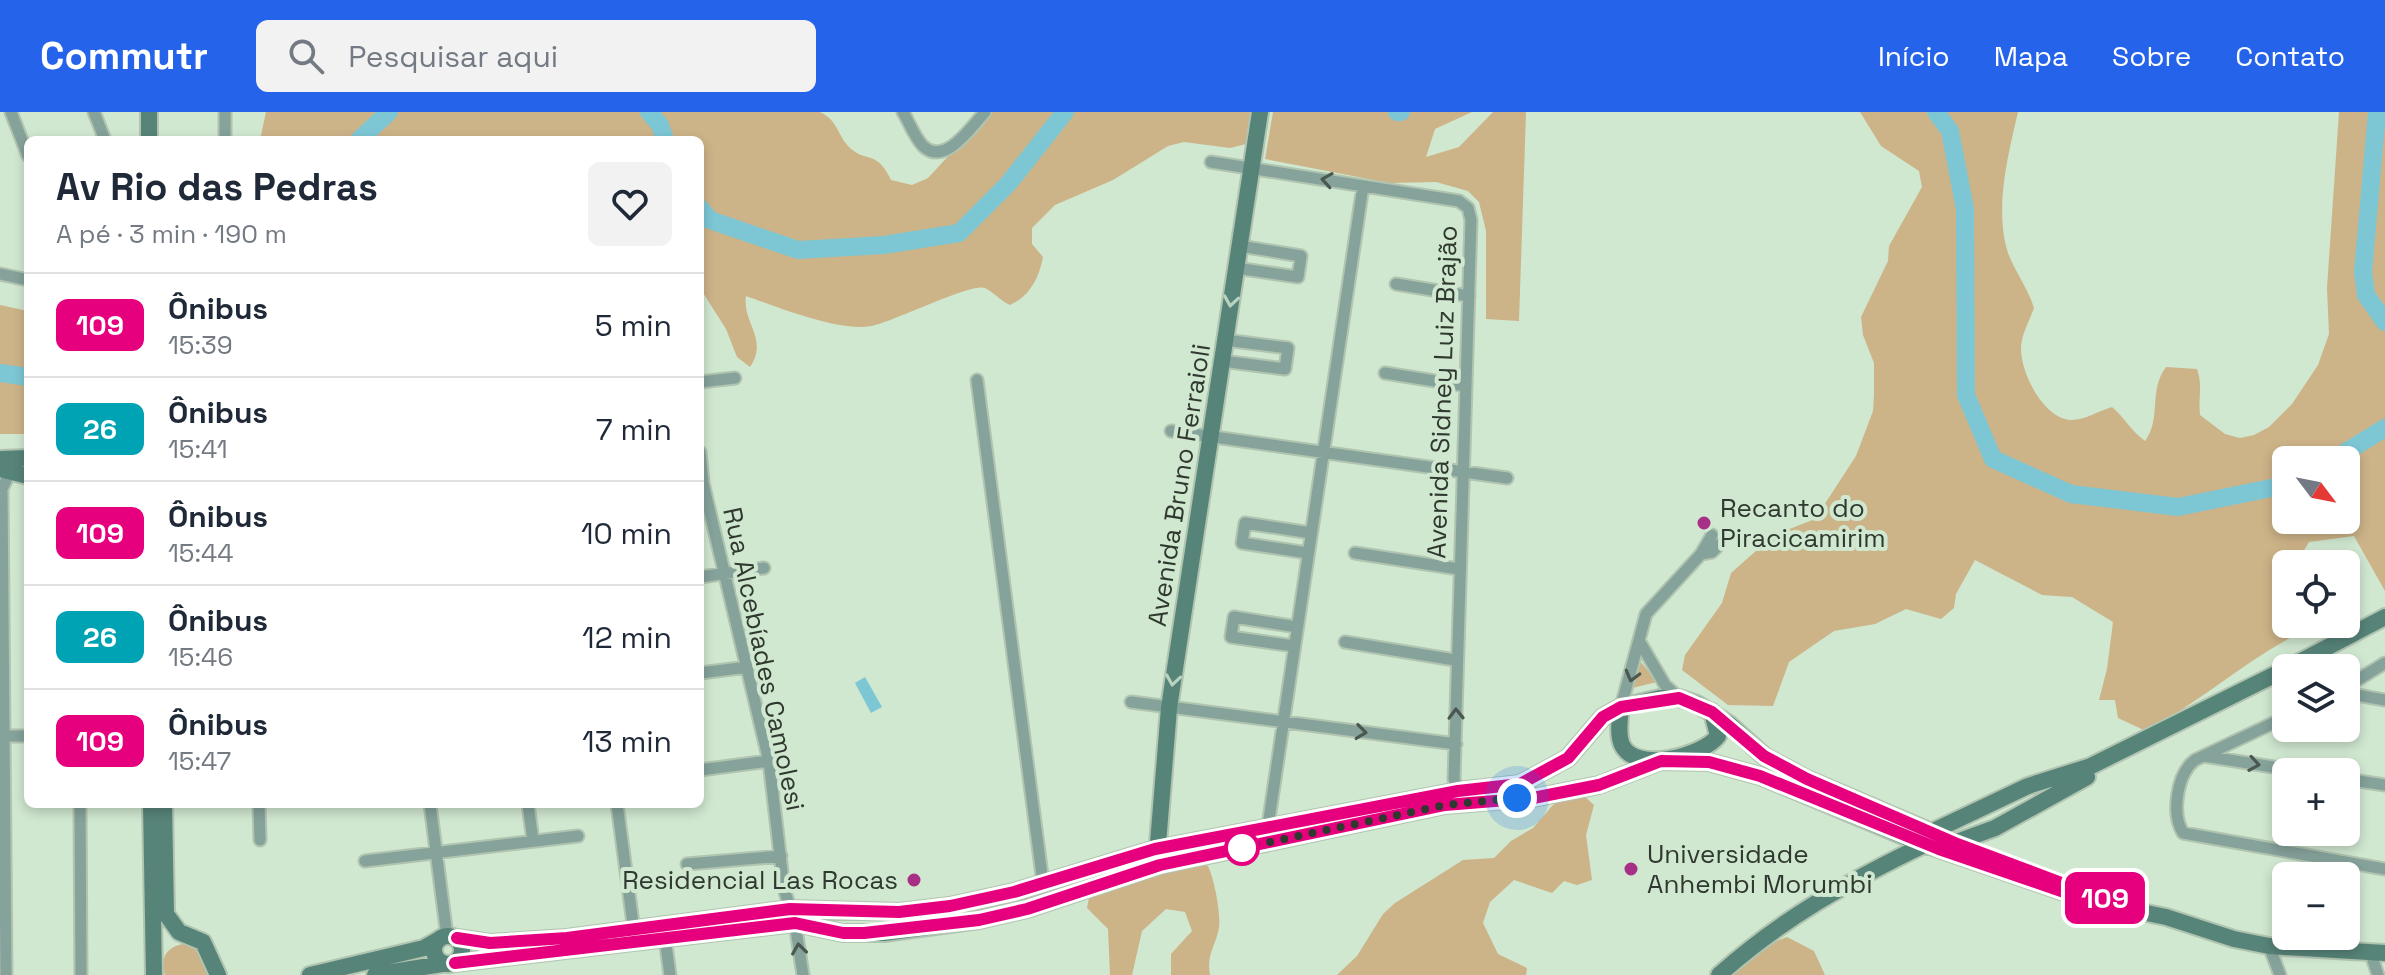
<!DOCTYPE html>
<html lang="pt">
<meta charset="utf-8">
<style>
body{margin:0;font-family:"Space Grotesk",sans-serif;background:#f2f2f3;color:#1f2937;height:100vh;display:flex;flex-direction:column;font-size:30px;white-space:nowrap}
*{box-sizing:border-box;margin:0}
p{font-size:26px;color:#747a83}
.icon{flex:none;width:44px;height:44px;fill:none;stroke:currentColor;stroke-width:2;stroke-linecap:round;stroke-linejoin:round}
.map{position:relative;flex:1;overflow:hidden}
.panel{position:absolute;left:24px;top:24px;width:680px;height:672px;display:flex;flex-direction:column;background:#fff;border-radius:12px;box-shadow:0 4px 12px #0003}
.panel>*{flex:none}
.badge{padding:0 16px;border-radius:12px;font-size:28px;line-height:52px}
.needle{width:52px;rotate:122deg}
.buttons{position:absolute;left:2272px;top:334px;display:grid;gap:16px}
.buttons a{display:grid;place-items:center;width:88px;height:88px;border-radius:12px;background:#fff;box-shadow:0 4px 12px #0003;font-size:40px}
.you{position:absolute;width:40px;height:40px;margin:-20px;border:6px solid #fff;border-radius:50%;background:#1a73e8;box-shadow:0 0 0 12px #1a73e833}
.map>.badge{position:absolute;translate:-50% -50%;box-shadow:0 0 0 4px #fff}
.round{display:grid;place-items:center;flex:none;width:84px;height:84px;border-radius:12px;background:#f2f2f3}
.head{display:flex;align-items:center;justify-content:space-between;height:136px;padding:0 32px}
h1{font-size:38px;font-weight:700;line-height:60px}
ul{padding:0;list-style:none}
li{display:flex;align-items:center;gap:24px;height:104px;padding:0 32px;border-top:2px solid #e0e1e3}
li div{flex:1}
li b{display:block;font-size:30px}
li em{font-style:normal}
li .badge{min-width:88px;font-weight:700;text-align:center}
header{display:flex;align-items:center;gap:48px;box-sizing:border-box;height:112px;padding:0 40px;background:#2563eb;color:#fff}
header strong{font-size:38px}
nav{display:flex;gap:44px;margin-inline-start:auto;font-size:28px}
.search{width:560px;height:72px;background:#f2f2f3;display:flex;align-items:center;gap:20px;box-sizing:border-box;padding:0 28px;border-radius:12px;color:#747a83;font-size:30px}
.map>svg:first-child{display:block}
.green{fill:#cdb388;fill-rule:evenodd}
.water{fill:#7dc7d5}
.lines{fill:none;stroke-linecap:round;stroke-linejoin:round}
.river{stroke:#7dc7d5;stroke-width:18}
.street-casing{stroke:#b0c4b0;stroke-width:15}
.secondary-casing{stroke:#b0c4b0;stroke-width:20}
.street{stroke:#85a29b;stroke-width:11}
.secondary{stroke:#578479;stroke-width:16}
.oneway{stroke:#4a5850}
.oneway2{stroke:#b8d3bf}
.line-casing{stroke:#fff;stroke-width:18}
.line{stroke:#e6007e;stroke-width:12}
.walk{stroke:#303930;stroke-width:8;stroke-dasharray:0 14.4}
.poi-dot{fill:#a72f85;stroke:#d0e7d0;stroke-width:3}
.stop-dot{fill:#fff;stroke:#e6007e;stroke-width:4}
.labels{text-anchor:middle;stroke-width:8;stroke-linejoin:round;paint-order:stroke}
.street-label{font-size:26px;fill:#303930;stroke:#d0e7d0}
.poi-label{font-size:26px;fill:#303930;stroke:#d0e7d0;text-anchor:start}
</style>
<header>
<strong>Commutr</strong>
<div class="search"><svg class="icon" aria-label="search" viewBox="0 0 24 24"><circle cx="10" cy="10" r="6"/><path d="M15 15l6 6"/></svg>Pesquisar aqui</div>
<nav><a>Início</a><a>Mapa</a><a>Sobre</a><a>Contato</a></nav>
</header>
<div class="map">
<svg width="2385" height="863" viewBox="0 0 2385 863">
<rect width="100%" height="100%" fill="#d0e7d0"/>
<path class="green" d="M266,0H820C837,8 837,21 848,34C865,52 876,36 891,68L912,73L928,66L989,0H1262L1246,32L1230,36L1184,30L1168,34L1113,68L1055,93L1032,116V132L1043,145C1039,166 1030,184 1010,193C1001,189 993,180 985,176C972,170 893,210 871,214C839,220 777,195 746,184C742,211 769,227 750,255L737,245L726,217L700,176V28H260Z
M1273,0H1472L1435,17L1426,45L1459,35L1493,0H1526L1519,209L1486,207V119L1479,90L1468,79L1436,70L1389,71L1265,47Z
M1860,0H2018C2008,43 1994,97 2008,141C2015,160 2028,176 2034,196C2029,210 2021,223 2021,237C2021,262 2044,307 2071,308C2086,308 2098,299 2112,295C2125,306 2131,319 2145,329C2162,306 2148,279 2166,255L2197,257C2203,274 2198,285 2200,303L2225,322L2240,326L2254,323L2269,315L2292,292L2318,253L2329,222L2327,176L2339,0H2385V479L2354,424L2309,430L2296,452H2286V512H2308L2307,517C2249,545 2202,589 2146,619L2118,606L2115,588H2099L2107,557L2113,510L2072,485L2042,483L1975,448L1956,482L1954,496L1941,507L1906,497L1875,512L1834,519L1789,550L1773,594L1728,593L1682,558L1685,543L1722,491L1731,461L1774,423L1815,407L1856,344L1873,299L1874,283V251L1863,223L1861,205L1888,149L1889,134L1922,75L1919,59L1881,34ZM2286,348H2346V408H2286Z
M0,193L28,199V322H0Z
M1641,550L1657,570L1632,576Z
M1583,683L1594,693L1586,723L1592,768L1577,773L1564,769L1552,781L1514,768L1490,790L1483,811L1498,842L1527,856L1526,863H1337L1357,844L1383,802L1395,791L1463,748L1494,746L1511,729L1533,716L1553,693L1566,684Z
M1194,749L1208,754C1214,766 1221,802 1219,815C1216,834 1206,842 1210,863H1171V842L1192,819L1185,800L1166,797L1142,819L1132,863H1110L1108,817L1087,796L1090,781Z
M1787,825L1814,839L1825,863H1730L1769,832Z
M189,831C203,838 207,848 209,863H165C159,843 169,833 189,831Z"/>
<path class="water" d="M865,565L882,595L871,601L855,571Z"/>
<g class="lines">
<path class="river" d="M649,0L660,13L665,28
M1397,0H1401
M1936,0L1950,19L1965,97L1966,283L1993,347L2071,382L2178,395L2286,373
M2377,0L2363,160L2366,183L2385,210
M359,28L389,0
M700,96L710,108L798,138L884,133L959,121L1008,72L1065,0
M0,261L28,265
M2333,348L2385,316"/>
<g class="street-casing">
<path id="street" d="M11,0L28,44
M94,0L105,28
M903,0C909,10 915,26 923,34C945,55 972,14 985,0
M225,28V0
M1211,50L1459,89L1468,96L1471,108L1454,667L1458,679
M1236,156L1298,165L1301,144L1240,134
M0,162L28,168
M1396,172L1469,184
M1222,249L1285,257L1288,236L1225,228
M1385,261L1466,274
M977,268L1043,771
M700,270L735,266
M1171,319L1507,366
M700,340L703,371L769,649L784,777L795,811L803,863
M1712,423L1701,442L1712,440L1721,431
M1308,441L1242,431L1245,411L1311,421
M1355,441L1459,457
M700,465L764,456
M1345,530L1455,548
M1641,532L1665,573L1679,586
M1294,534L1231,525L1234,505L1297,515
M700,561L748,555
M2346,575L2385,551
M2346,581L2385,588
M1131,590L1456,632
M1621,595L1646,502L1701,442
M2286,605L2195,648C2177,662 2171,701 2183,721L2385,757
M0,624H28
M2204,644L2305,660
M700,658L769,649
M2346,667L2385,673
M80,692L81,863
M259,692L260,728
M430,692L447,824
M528,692L533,729
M617,692L634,819
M1268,714L1363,74
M365,749L578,724
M687,752L781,744
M665,826L670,863
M2269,834L2280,863
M2370,839L2378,863
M6,863L2,377L13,354"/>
</g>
<g class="secondary-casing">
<path id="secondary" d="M149,28V0
M0,347L28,346
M0,357L28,364
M2288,556L2385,505
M1621,595C1620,607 1617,621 1622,633C1636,662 1703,644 1718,624L1712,600
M151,692L154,863
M164,692L166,802L179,820L203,830L218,863
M1925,723L2028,674L2091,654L2286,557
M1954,731L1995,716L2087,665
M1157,744L1169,596L1260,0
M434 838a14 14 0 1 1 28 0a14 14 0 1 1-28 0Z
M457,826L490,831L567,826L790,797L899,800L950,794L1014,780L1155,737L1458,679L1520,672L1568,646L1603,605L1621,595L1660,586H1679L1697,592L1729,612L1764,644L1807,667L1971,737
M455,851L795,811L843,821H884L979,808L1027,797L1160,753L1445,693L1533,686L1599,673L1661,649L1709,650L1760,664L1913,728L2093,790L2166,805L2234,827L2269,834L2385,841
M310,863L424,836L438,828
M375,863L442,852
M1719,863C1781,807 1851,768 1926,732"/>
</g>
<use href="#street" class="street"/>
<use href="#secondary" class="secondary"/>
</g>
<defs><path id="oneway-chevron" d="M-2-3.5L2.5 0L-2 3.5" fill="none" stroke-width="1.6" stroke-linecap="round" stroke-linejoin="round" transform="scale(2)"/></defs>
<g class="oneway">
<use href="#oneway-chevron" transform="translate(1327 68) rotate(-171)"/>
<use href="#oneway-chevron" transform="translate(1632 564) rotate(105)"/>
<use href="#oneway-chevron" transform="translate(1456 602) rotate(-91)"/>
<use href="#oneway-chevron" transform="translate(1361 620) rotate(7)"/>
<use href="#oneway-chevron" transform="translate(2254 652) rotate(9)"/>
<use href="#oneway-chevron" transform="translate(799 837) rotate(-98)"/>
</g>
<g class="oneway2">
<use href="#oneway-chevron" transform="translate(1231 189) rotate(99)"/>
<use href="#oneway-chevron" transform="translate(1173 568) rotate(99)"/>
</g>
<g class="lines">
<g class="line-casing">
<path id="line" d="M455,851L795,811L843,821H864L979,808L1027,797L1160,753L1445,693L1533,686L1599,673L1661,649L1709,650L1760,664L1939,737L2093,790L2125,795L1955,731L1807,667L1764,644L1712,600L1679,586L1621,595L1603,605L1568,646L1520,672L1458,679L1155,737L1014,780L950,794L899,800L790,797L567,826L490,831L457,826"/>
</g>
<use href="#line" class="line"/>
<path class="walk" d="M1242,736L1445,693L1517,686"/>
</g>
<g class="poi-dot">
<circle cx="1704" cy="411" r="8"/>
<circle cx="1631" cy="757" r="8"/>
<circle cx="914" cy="768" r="8"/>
</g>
<circle class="stop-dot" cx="1242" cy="736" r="16"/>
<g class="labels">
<g class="street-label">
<text transform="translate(1442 280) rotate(-88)" y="9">Avenida Sidney Luiz Brajão</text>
<text transform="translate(1179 373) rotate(-81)" y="9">Avenida Bruno Ferraioli</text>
<text transform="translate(764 547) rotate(78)" y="9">Rua Alcebíades Camolesi</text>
</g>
<g class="poi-label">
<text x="1720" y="405">Recanto do<tspan x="1720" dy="30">Piracicamirim</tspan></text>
<text x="1647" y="751">Universidade<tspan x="1647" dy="30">Anhembi Morumbi</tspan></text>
<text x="898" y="777" text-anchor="end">Residencial Las Rocas</text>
</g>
</g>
</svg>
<div class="buttons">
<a><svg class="needle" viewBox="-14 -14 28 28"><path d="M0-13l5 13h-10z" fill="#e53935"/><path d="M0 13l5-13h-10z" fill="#747a83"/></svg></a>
<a><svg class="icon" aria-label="locate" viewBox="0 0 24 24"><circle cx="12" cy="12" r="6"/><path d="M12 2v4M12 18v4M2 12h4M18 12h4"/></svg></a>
<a><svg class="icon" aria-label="layers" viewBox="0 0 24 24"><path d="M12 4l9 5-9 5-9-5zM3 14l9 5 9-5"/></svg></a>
<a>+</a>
<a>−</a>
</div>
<div class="you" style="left:1517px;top:686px"></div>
<b class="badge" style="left:2105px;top:786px;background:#e6007e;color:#fff">109</b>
<section class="panel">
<div class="head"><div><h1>Av Rio das Pedras</h1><p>A pé · 3 min · 190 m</p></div><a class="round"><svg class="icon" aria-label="heart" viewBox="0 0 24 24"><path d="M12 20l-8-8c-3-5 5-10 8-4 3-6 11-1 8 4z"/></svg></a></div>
<ul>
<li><span class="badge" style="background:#e6007e;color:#fff">109</span><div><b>Ônibus</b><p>15:39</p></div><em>5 min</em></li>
<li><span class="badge" style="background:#00a3b4;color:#fff">26</span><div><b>Ônibus</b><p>15:41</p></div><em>7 min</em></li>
<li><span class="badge" style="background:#e6007e;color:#fff">109</span><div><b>Ônibus</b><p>15:44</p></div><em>10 min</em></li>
<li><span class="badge" style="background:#00a3b4;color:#fff">26</span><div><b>Ônibus</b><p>15:46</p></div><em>12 min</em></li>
<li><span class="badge" style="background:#e6007e;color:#fff">109</span><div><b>Ônibus</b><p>15:47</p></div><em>13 min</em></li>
</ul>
</section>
</div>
